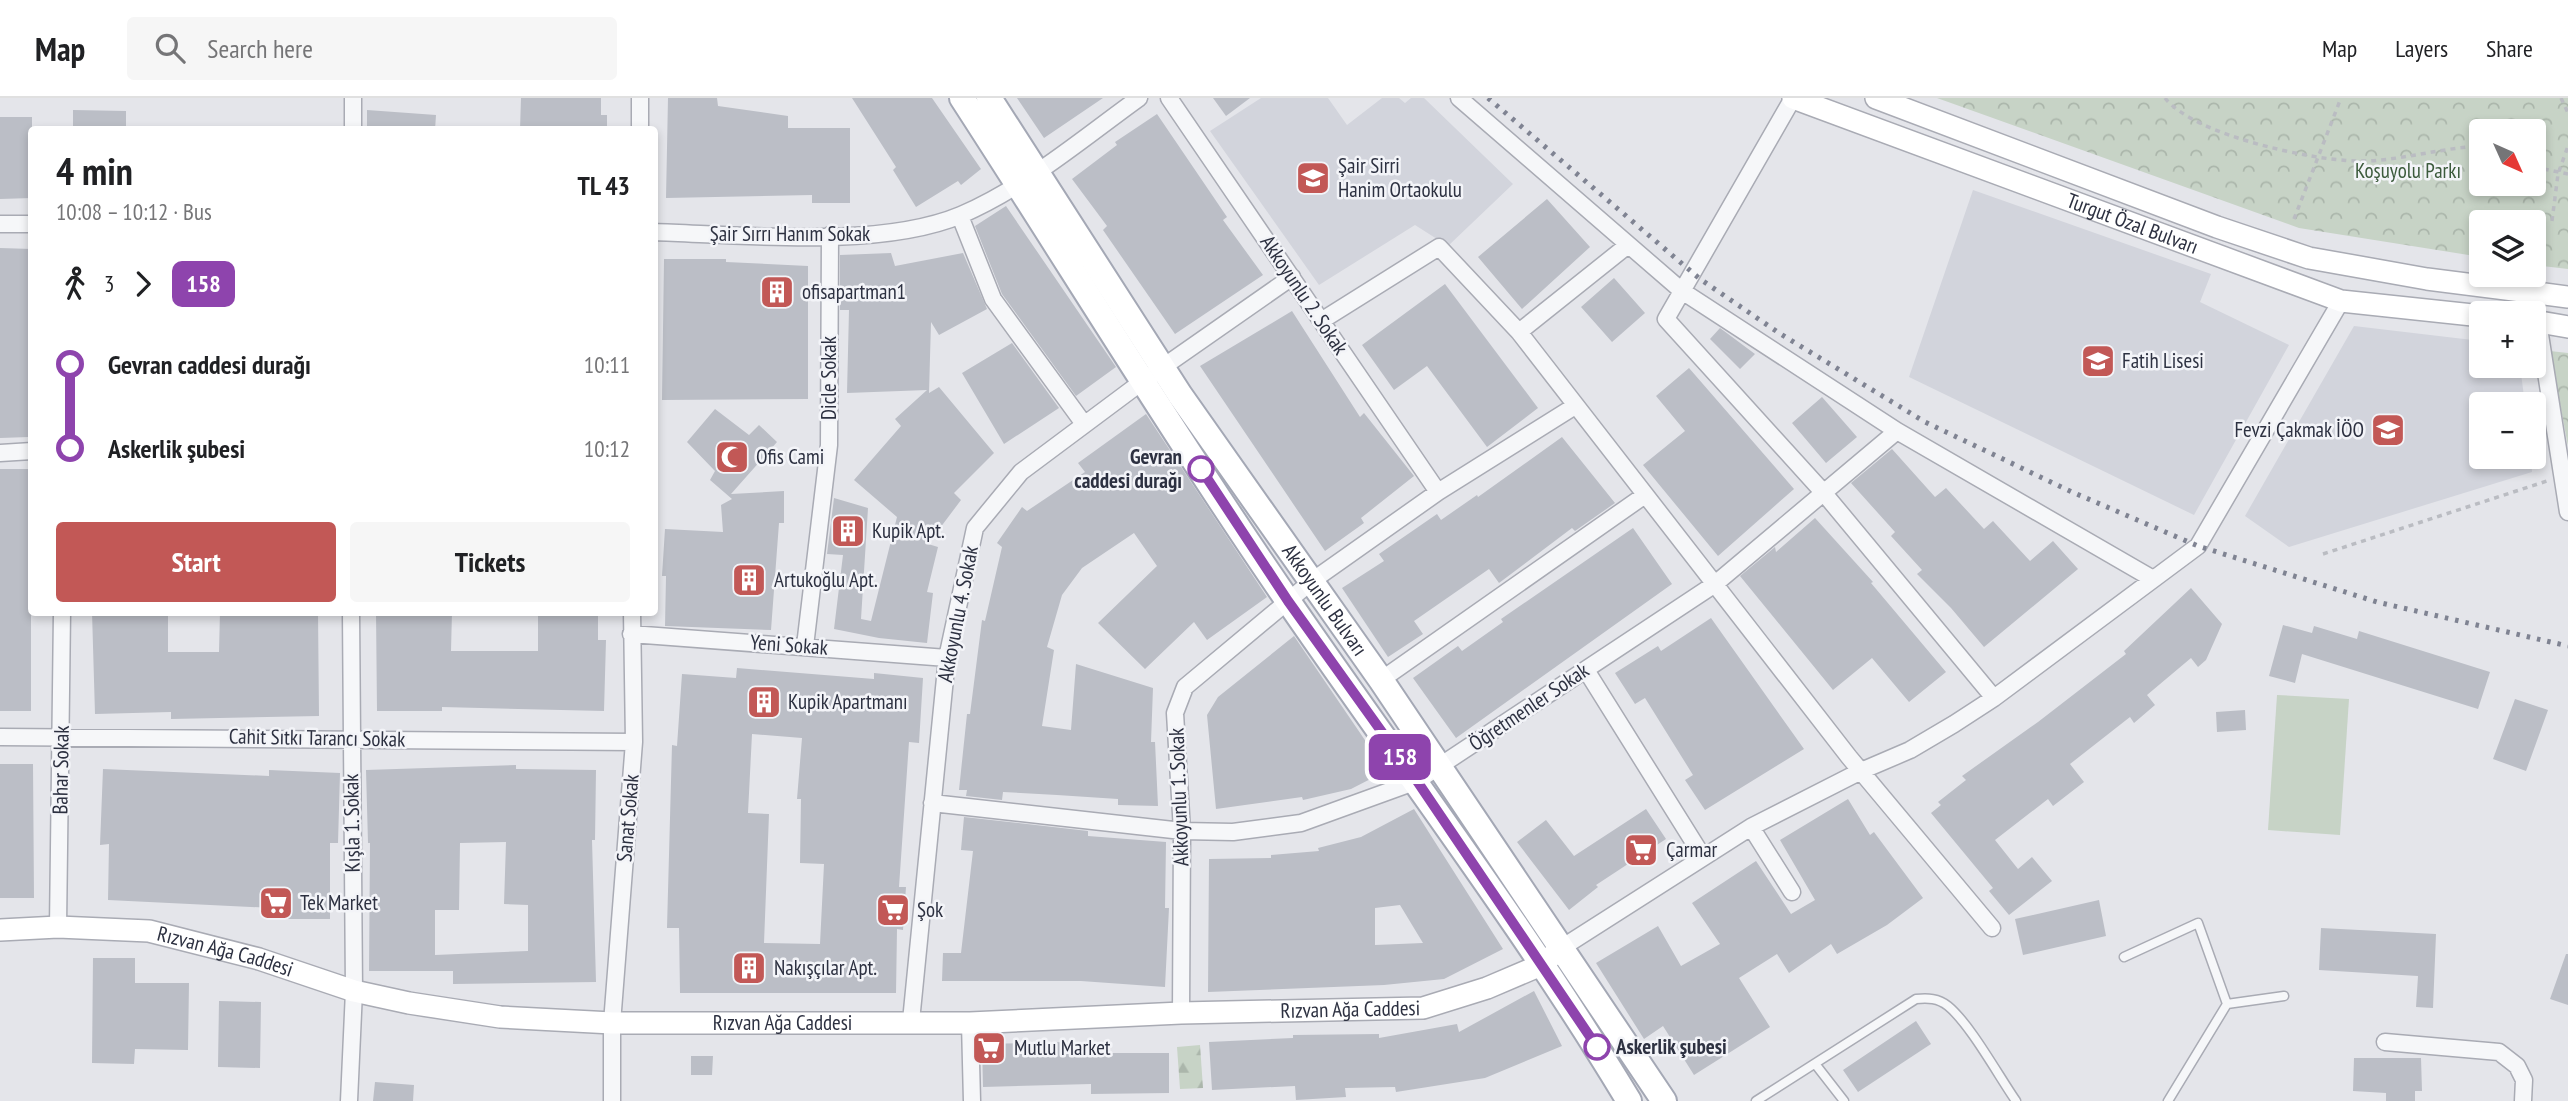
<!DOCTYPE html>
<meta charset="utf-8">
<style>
body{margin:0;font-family:"PT Sans Narrow",sans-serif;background:#f6f6f6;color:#202124;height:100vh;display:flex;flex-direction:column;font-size:26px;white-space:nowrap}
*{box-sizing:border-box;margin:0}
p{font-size:23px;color:#757577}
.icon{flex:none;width:38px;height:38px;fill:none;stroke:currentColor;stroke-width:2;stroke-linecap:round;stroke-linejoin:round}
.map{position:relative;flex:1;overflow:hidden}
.details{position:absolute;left:28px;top:28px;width:630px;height:490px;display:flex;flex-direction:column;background:#fff;border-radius:7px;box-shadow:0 4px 10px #0003}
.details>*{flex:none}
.badge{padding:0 14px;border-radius:10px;font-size:24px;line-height:46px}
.needle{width:46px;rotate:135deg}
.buttons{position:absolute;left:2469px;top:21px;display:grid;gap:14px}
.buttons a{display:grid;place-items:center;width:77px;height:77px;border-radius:7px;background:#fff;box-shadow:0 4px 10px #0003;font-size:35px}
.map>.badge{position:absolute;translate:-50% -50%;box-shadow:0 0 0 4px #fff}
.legs{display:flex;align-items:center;gap:10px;height:77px;padding:0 28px;font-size:23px}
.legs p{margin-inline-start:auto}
.headline{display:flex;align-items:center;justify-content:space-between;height:119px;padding:0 28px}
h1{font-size:38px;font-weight:600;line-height:52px}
.cta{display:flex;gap:14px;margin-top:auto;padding:14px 28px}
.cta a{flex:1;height:80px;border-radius:7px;background:#c25856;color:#fff;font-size:28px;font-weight:600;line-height:80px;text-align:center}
.cta a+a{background:#f6f6f6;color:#202124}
ul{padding:0 28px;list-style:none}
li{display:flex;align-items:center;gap:24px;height:84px;font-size:26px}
li i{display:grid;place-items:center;width:10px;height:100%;margin:0 9px;background:currentColor}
li i::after{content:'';width:18px;height:18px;margin:-9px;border:5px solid;border-radius:50%;background:#fff}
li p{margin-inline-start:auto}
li:first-child i{background:linear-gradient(#0000 50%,currentColor 0)}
li:last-child i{background:linear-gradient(currentColor 50%,#0000 0)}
header{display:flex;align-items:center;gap:42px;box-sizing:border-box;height:98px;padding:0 35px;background:#fff;border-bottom:2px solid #e0e0e0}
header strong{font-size:33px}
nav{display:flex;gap:38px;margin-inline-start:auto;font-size:24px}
.search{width:490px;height:63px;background:#f6f6f6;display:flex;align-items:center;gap:18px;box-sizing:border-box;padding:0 24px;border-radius:7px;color:#757577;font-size:26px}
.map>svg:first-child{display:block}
.built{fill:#d2d4dc}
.green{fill:#c7d3c6}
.forest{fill:url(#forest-firs)}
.park{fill:url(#park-crowns);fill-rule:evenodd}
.building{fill:#bbbec6;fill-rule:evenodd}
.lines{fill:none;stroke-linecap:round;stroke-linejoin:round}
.lane-casing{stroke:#a9abb4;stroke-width:11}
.street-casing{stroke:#a9abb4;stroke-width:19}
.secondary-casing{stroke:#a9abb4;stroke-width:24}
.primary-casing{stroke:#a4a8b5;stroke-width:28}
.path{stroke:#babcc2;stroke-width:3.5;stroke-dasharray:5 5;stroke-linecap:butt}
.lane{stroke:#f6f7f9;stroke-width:8}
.street{stroke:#f6f7f9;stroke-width:16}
.secondary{stroke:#fff;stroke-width:21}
.primary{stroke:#fff;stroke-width:24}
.rail{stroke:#7f8392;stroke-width:5;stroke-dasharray:3.5 7;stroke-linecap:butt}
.line-1-casing{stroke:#fff;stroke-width:16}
.line-1{stroke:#8e44ad;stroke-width:10}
.stop-1-dot{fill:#fff;stroke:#8e44ad;stroke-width:3.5}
.labels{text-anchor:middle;stroke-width:5;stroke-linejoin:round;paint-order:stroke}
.poi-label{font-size:21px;fill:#2d3141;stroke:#f3f4f8;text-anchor:start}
.park-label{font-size:21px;fill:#3c5b3c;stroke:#f3f4f8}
.street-label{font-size:21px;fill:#2d3141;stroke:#f3f4f8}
.stop-label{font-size:21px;font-weight:bold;fill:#2d3141;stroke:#f3f4f8;text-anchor:end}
</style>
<header>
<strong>Map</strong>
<div class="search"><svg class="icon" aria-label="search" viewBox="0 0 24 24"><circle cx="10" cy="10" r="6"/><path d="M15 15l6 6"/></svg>Search here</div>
<nav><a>Map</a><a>Layers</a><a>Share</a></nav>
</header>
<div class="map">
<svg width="2568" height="1003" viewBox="0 0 2568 1003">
<defs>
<pattern id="forest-firs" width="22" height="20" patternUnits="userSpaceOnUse" patternTransform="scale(1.75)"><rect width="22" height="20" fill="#c7d3c6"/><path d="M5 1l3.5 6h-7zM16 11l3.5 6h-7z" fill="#abb6ab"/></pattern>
<pattern id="park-crowns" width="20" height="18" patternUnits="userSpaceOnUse" patternTransform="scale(1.75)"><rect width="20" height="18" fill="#c7d3c6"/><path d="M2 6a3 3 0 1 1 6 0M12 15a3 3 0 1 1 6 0" fill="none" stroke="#abb6ab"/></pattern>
</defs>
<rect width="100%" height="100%" fill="#e4e5ea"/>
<path class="built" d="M1261,0H1328L1347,27L1382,0H1399L1405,5L1411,0H1424L1513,86L1448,148L1415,127L1319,187L1210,33Z
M1973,92L2211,176L2200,204L2289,247L2194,417L1909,279Z
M2354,228L2481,243L2482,268H2520L2525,306H2482V359H2531L2532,374L2289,449L2245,418Z"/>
<path class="green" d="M2277,597L2349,601L2340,737L2268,732Z"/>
<path class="forest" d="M1200,947L1203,990L1180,991L1177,949Z"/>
<path class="park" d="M1937,0H2568V171L2534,167V124H2482L2481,159L2299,130ZM2482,33H2534V86H2482Z
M2550,253L2568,255V348Z"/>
<path class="building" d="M521,0H601V17H607V32H520Z
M668,0H717L718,8L788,18V30H850V105H812V97L666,100Z
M852,0H932L981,71L961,87L958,83L916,109L893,72L896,69Z
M1017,0H1103L1044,40Z
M1213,0H1250L1226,18Z
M73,12L126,13V32H73Z
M367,12L436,17L435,32H367Z
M1157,16L1227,119L1223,122L1263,177L1175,236L1103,132L1107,128L1072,81L1117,47L1115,44Z
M0,19H32V100L0,101Z
M1547,101L1590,149L1522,211L1478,159Z
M1006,108L1116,269L1076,298L1002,196L975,128Z
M0,150L32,151L29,339L0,340Z
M891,155L895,168L963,155L987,211L939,237L931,224L929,295L939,289L994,355L954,395L961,402L928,446L938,449L927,494L933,495L927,545L879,540L834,531L843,457L827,456L834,400L868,410L861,521L871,523L897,419L854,382L901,328L895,321L927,292L847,295L849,212H840V157Z
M664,161H726V164L808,168V301L662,302Z
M1614,180L1645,215L1612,244L1581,209Z
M1445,186L1538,310L1487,349L1427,268L1394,292L1362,247Z
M1292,213L1360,319L1364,315L1414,378L1361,420L1364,425L1325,453L1200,268Z
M1720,230L1755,256L1740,271L1710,241Z
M1012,245L1059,310L1004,346L962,275Z
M1689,270L1794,391L1718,458L1643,367L1685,333L1656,298Z
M1822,299L1857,339L1826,365L1792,325Z
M715,311L749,337L759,327L777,344L731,396L784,393V425H779L771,532L665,528L666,478H662L665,431L723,434L721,407L732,401L710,382L715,373L687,344Z
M1146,316L1267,499L1207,542L1194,524L1145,571L1098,525L1157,468L1134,435L1082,470L1062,497L1047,549L1054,552L1042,628L1071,632L1076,566L1153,590L1151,644H1155L1158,708L1118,707V701L1057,697L1003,694L1002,702L966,698L967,692H959L967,616H970L982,522L985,523L1002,449L997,445L1022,409L1027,413L1085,374L1078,365Z
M1562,339L1615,405L1575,433L1572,430L1499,485L1489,471L1414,523L1423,536L1388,559L1342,490L1384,463L1379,456L1437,416L1441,422L1477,397L1478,399Z
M1892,351L1935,399L1946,390L1984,431L1993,423L2030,463L2053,443L2078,471L1984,549L1951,510L1917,476L1922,472L1891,438L1895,434L1851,385Z
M0,371H32L28,482H31V613H0Z
M1815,420L1873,484L1871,485L1946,574L1909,604L1872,560L1833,592L1740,478L1775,449L1776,454Z
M1633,430L1672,486L1456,640L1413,580L1458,548L1462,553L1503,524L1501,521Z
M2191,490L2222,526L2206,562L2198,569L2191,560L2147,597L2155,607L2134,625L2130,619L2070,666L2084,684L2053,708L2048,701L1995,742L2018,771L2032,759L2052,783L2009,817L1989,793L1993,790L1931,715L1941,707L1938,704L1966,682L1962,678L2038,624L2126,556L2124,553Z
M92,514H168V554H219L220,514H318L319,618L171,621V614L95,616Z
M376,514H452L451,553H538V514H598V542H606L604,613L442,609V613H377Z
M1711,520L1804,651L1705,712L1685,682L1693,677L1645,600L1635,606L1615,575L1658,548L1661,553Z
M2283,527L2312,535L2314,528L2357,541L2359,533L2490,574L2478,611L2302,556L2295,585L2269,578Z
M1294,538L1386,673L1351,691L1303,702L1302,699L1216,711L1207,617L1218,599Z
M737,570L874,581V575L923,580L919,645L909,644L899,789H906L903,832L897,831L896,895H680L679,830H667L672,647L677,648L682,576L736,580ZM752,636L802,640L797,701H801L800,765L824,766L820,846L764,845L769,716L748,715Z
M2515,601L2548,612L2526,673L2493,661Z
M2245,612L2246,632L2217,634L2216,614Z
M0,666H33L34,800H0Z
M516,667V671L596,672L595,742H592L596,884L453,886V873H369L370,745H368L366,672ZM506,744L504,806L528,807V853L435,857V812H459L460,745Z
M103,671L269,678V672L340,675L338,745H330V821H272V810L108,802L109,746L100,747Z
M1848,701L1870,737L1874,734L1923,800L1887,827L1837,856L1831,846L1789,875L1777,856L1739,880L1770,929L1694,977L1663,928L1644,941L1596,865L1658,828L1681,868L1720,846L1692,805L1756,763L1791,816L1815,802L1780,742Z
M1414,711L1503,851L1444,881L1384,887L1208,894L1209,761L1271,760V757L1319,753L1318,750L1361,739ZM1400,807L1423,845L1375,847V810Z
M1646,711L1666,741L1596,787L1598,789L1569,812L1517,744L1546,722L1574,758Z
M964,719L1088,733V738L1166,744L1165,810H1169L1165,889L1081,883H942L943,855H961L973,753L961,752Z
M2099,802L2106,838L2023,857L2015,821Z
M2321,830L2436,836L2433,910L2416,909L2418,878L2319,872Z
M2566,856H2568V907L2550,901Z
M93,860H135V885H189L188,952L135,951L134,966L92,965Z
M1534,893L1562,948L1485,980L1396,994L1395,989L1345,990L1346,999L1296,1002L1295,988L1212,992L1209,944L1293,940V937L1379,936V940L1457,926L1459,934Z
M219,903L261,904L260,970L218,969Z
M1916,923L1931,946L1858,994L1843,972Z
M1066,944V955H1169V995L1091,996V986L983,989L982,946Z
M691,958H713L712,977H691Z
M2354,960H2421L2422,993H2415V1003H2386V995L2353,993Z
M375,984L414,987L413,1003H373Z"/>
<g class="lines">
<g class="lane-casing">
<path id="lane" d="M2124,859L2198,825L2227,906
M2227,906L2284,898
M1816,967L1844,1003
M1756,1003L1916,901C1928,900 1938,900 1948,908C1970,926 1998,977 2016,1003
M2168,1003L2227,906"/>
</g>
<g class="street-casing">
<path id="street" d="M1169,0L1438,394
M1459,0L1682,193L1897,333L2153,481
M1793,0L1666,221L1823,394L1994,600
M353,32V0
M640,32V0
M960,118L993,201L1084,326
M0,126H32
M654,134C743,137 880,151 961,117C1026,89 1082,41 1139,0
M1321,223L1439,149L1519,234L1849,659L1992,830
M2538,224L2568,414
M1519,234L1628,147
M0,355L32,353
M631,536L947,560
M805,548L829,347L830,137
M1586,572L1703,759
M1381,582L1645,397
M0,639L634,644
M932,705L1182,733L1233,734L1301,725L1417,683L1715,486L1897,333
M1751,729L1792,794
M58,829L62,514
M1563,849L1751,729L1861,673L1910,652L1954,626L1994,600L2198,448L2341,203
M1181,915L1182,733L1175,615L1185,589L1312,483L1438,394L1575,308
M911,923L947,560L975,430L1021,374L1143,283L1292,179
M970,925L972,1003
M2385,944L2499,954L2517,968L2524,982L2523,1003
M349,1003L354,893L351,514
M612,1003V925L634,644L632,514"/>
</g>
<g class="secondary-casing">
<g id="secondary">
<path id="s1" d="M1793,0L2341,203L2482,218"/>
<path d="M1876,0L2217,129L2309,160L2427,181L2568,199"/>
<path d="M2534,223L2568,229"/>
<path id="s2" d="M0,832L58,829L149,833L259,861L354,893L409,905L500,919L612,925H970L1181,915L1423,910L1487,890L1541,867L1553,857"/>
</g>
</g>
<g class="primary-casing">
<g id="primary">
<path d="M962,0C1071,168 1175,339 1288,503C1402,669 1525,830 1629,1003"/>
<path id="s3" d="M989,0L1180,297L1381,582L1664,1003"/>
</g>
</g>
<path class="path" d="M2165,0C2194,37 2310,62 2356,63C2393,64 2432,52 2469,49L2482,53
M2561,0L2568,15
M2534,69L2568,76
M2294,121L2341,0
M2552,123L2558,76L2568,48
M2323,456L2547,383"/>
<use href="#lane" class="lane"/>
<use href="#street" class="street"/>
<use href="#secondary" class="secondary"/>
<use href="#primary" class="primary"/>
<path class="rail" d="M1488,0L1700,181L1779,235L1925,324L2072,394L2198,448L2377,504L2568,548"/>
</g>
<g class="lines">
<g class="line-1-casing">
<path id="line-1" d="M1201,371L1288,503L1417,683L1597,949"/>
</g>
<use href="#line-1" class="line-1"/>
</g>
<defs>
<g id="school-square" transform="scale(1.75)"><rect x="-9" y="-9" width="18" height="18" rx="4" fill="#c25856" stroke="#f3f4f8"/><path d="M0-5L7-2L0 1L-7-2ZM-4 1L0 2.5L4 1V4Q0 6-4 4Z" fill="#fff"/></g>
<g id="building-square" transform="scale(1.75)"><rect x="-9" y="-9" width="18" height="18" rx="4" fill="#c25856" stroke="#f3f4f8"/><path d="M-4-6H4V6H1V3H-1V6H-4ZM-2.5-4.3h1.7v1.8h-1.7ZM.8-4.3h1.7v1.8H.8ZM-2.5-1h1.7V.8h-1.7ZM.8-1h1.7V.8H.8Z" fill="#fff"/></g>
<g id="mosque-square" transform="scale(1.75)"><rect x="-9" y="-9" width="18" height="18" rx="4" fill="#c25856" stroke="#f3f4f8"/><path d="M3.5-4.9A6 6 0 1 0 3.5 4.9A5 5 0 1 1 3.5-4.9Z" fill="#fff"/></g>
<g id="supermarket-square" transform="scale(1.75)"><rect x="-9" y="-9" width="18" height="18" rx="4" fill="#c25856" stroke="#f3f4f8"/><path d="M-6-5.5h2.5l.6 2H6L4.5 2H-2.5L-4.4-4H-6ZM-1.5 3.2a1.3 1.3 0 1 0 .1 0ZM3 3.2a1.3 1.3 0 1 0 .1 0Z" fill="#fff"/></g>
</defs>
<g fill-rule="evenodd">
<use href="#school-square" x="1313" y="80"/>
<use href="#building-square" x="777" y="194"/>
<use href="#school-square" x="2098" y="263"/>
<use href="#school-square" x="2388" y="332"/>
<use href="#mosque-square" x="732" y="359"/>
<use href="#building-square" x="848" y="433"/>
<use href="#building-square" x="749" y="482"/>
<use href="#building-square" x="764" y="604"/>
<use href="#supermarket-square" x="1641" y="752"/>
<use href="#supermarket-square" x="276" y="805"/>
<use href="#supermarket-square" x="893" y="812"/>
<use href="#building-square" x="749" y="870"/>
<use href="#supermarket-square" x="989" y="950"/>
</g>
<g class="stop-1-dot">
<circle cx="1201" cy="371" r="12"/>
<circle cx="1597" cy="949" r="12"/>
</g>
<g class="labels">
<g class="poi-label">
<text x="1338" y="75">Şair Sirri<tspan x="1338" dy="24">Hanim Ortaokulu</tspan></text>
<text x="802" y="201">ofisapartman1</text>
<text x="2122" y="270">Fatih Lisesi</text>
<text x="2364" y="339" text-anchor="end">Fevzi Çakmak İÖO</text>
<text x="756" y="366">Ofis Cami</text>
<text x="872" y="440">Kupik Apt.</text>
<text x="774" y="489">Artukoğlu Apt.</text>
<text x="788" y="611">Kupik Apartmanı</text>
<text x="1666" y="759">Çarmar</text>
<text x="300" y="812">Tek Market</text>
<text x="917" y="819">Şok</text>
<text x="774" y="877">Nakışçılar Apt.</text>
<text x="1014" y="957">Mutlu Market</text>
</g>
<g class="park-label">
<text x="2408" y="80">Koşuyolu Parkı</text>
</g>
<g class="street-label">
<text dy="7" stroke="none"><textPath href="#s1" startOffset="362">Turgut Özal Bulvarı</textPath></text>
<text x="790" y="143">Şair Sırrı Hanım Sokak</text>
<text transform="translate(1304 197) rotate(56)" y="7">Akkoyunlu 2. Sokak</text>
<text transform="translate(829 280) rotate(-90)" y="7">Dicle Sokak</text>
<text dy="7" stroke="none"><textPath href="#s3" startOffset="604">Akkoyunlu Bulvarı</textPath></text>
<text transform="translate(958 516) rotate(-79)" y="7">Akkoyunlu 4. Sokak</text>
<text transform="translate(789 547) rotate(4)" y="7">Yeni Sokak</text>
<text transform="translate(1529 609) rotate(-34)" y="7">Öğretmenler Sokak</text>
<text transform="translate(317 640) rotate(1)" y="7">Cahit Sıtkı Tarancı Sokak</text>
<text transform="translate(61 672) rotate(-89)" y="7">Bahar Sokak</text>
<text transform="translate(1179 699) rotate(-92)" y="7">Akkoyunlu 1. Sokak</text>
<text transform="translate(628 720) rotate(-85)" y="7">Sanat Sokak</text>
<text transform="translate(352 725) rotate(-91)" y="7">Kışla 1. Sokak</text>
<text dy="7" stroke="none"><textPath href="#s2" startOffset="228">Rızvan Ağa Caddesi</textPath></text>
<text dy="7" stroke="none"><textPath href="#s2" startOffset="1362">Rızvan Ağa Caddesi</textPath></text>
<text dy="7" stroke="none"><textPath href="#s2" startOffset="794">Rızvan Ağa Caddesi</textPath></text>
</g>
<g class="stop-label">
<text x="1182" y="366">Gevran<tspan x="1182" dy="24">caddesi durağı</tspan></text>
<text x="1616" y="956" text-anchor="start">Askerlik şubesi</text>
</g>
</g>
</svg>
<div class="buttons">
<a><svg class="needle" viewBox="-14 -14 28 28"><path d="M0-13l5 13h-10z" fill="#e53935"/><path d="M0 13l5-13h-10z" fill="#757577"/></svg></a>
<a><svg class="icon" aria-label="layers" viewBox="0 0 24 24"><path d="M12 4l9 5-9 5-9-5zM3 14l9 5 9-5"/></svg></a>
<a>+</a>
<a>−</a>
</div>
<b class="badge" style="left:1400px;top:659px;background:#8e44ad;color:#fff">158</b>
<section class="details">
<div class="headline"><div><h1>4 min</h1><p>10:08 – 10:12 · Bus</p></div><b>TL 43</b></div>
<div class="legs"><svg class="icon" aria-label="walk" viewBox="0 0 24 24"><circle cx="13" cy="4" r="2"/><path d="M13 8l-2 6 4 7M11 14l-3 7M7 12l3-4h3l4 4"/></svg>3<svg class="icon" aria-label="forward" viewBox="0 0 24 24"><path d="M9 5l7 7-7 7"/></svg><b class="badge" style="background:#8e44ad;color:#fff">158</b></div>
<ul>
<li><i style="color:#8e44ad"></i><b>Gevran caddesi durağı</b><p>10:11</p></li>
<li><i style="color:#8e44ad"></i><b>Askerlik şubesi</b><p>10:12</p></li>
</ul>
<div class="cta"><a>Start</a><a>Tickets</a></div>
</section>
</div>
